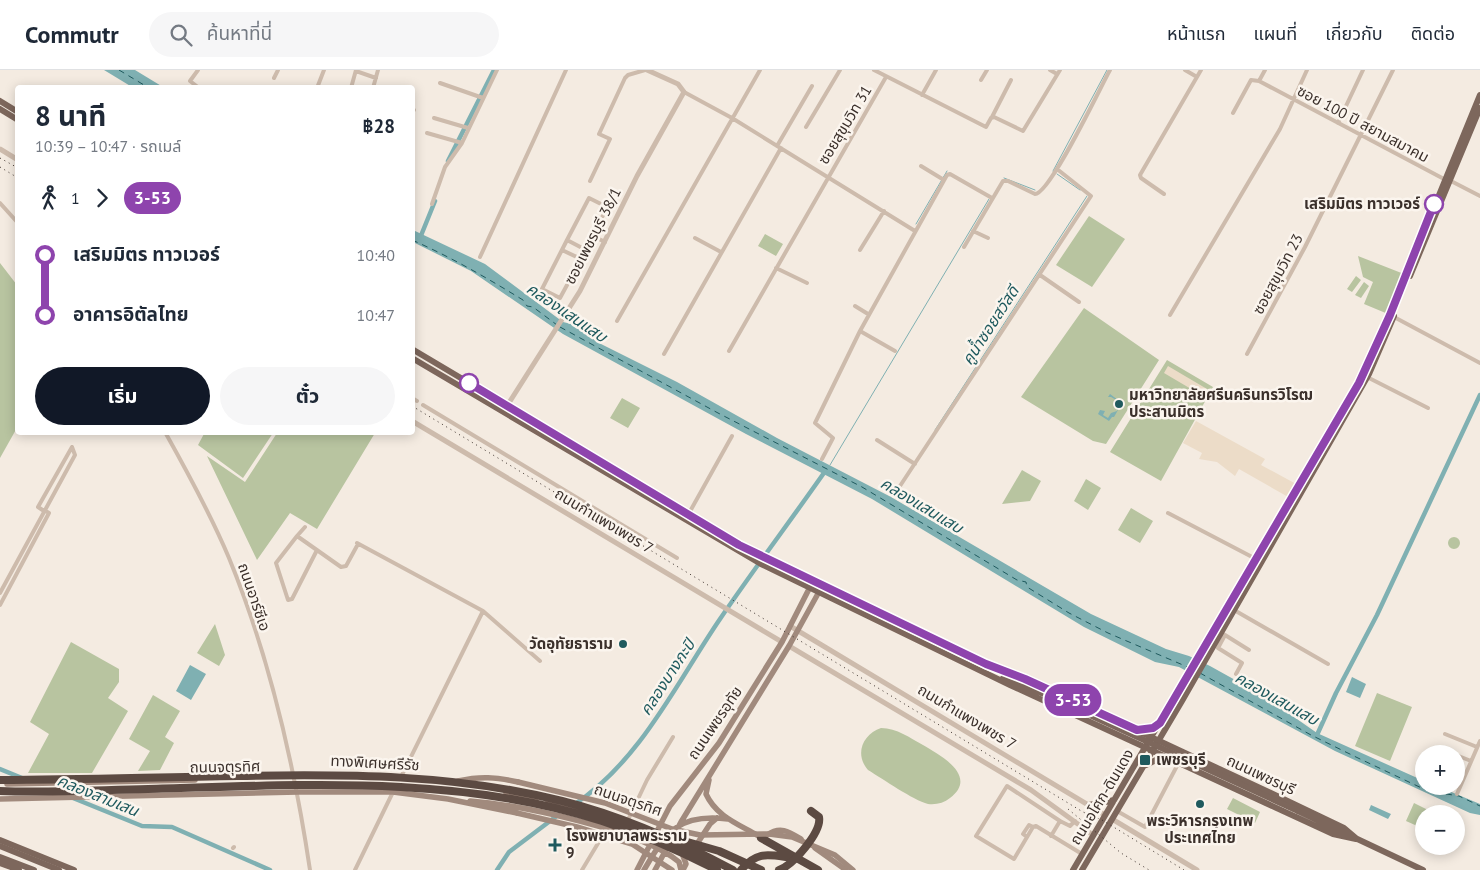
<!DOCTYPE html>
<html lang="th">
<meta charset="utf-8">
<style>
body{margin:0;font-family:"PT Sans","Noto Sans Thai",sans-serif;background:#f6f6f7;color:#1f2937;height:100vh;display:flex;flex-direction:column;font-size:19px;white-space:nowrap}
*{box-sizing:border-box;margin:0}
p{font-size:16px;color:#747a83}
.icon{flex:none;width:28px;height:28px;fill:none;stroke:currentColor;stroke-width:2;stroke-linecap:round;stroke-linejoin:round}
.map{position:relative;flex:1;overflow:hidden}
.panel{position:absolute;left:15px;top:15px;width:400px;height:350px;display:flex;flex-direction:column;background:#fff;border-radius:5px;box-shadow:0 2px 12px #0003}
.panel>*{flex:none}
.badge{padding:0 10px;border-radius:16px;font-size:18px;line-height:32px}
.tools{position:absolute;left:1415px;top:675px;display:grid;gap:10px}
.tools a{display:grid;place-items:center;width:50px;height:50px;border-radius:50%;background:#fff;box-shadow:0 2px 12px #0003;font-size:25px}
.map>.badge{position:absolute;translate:-50% -50%;box-shadow:0 0 0 2px #fff}
.legs{display:flex;align-items:center;gap:8px;height:55px;padding:0 20px;font-size:16px}
.legs p{margin-inline-start:auto}
.summary{display:flex;align-items:center;justify-content:space-between;height:85px;padding:0 20px}
h1{font-size:28px;font-weight:700;line-height:38px}
.primary-button{display:flex;gap:10px;margin-top:auto;padding:10px 20px}
.primary-button a{flex:1;height:58px;border-radius:30px;background:#111827;color:#fff;font-size:20px;font-weight:700;line-height:58px;text-align:center}
.primary-button a+a{background:#f6f6f7;color:#1f2937}
ul{padding:0 20px;list-style:none}
li{display:flex;align-items:center;gap:18px;height:60px;font-size:19px}
li i{display:grid;place-items:center;width:8px;height:100%;margin:0 6px;background:currentColor}
li i::after{content:'';width:12px;height:12px;margin:-6px;border:4px solid;border-radius:50%;background:#fff}
li p{margin-inline-start:auto}
li:first-child i{background:linear-gradient(#0000 50%,currentColor 0)}
li:last-child i{background:linear-gradient(currentColor 50%,#0000 0)}
header{display:flex;align-items:center;gap:30px;box-sizing:border-box;height:70px;padding:0 25px;background:#fff;border-bottom:1px solid #e0e1e3}
header strong{font-size:24px}
nav{display:flex;gap:28px;margin-inline-start:auto;font-size:18px}
.search{width:350px;height:45px;background:#f6f6f7;display:flex;align-items:center;gap:12px;box-sizing:border-box;padding:0 18px;border-radius:28px;color:#747a83;font-size:19px}
.map>svg:first-child{display:block}
.green{fill:#b8c4a0}
.plaza{fill:#ecdcc8}
.water{fill:#7fb0b2}
.lines{fill:none;stroke-linecap:round;stroke-linejoin:round}
.stream{stroke:#7fb0b2;stroke-width:1}
.canal{stroke:#7fb0b2;stroke-width:4.5}
.ferry{stroke:#1f5a5e;stroke-width:1;stroke-dasharray:6 5;stroke-linecap:butt}
.minor{stroke:#cdbbac;stroke-width:4}
.tertiary{stroke:#cdbbac;stroke-width:5}
.secondary{stroke:#a18a7d;stroke-width:5.5}
.primary{stroke:#7d675c;stroke-width:6}
.motorway{stroke:#5c4a42;stroke-width:8}
.rail{stroke:#3b302b;stroke-width:1;stroke-dasharray:1 4;stroke-linecap:butt}
.secondary-bridge{stroke:#a18a7d;stroke-width:5.5}
.primary-bridge{stroke:#7d675c;stroke-width:6}
.motorway-bridge{stroke:#5c4a42;stroke-width:8}
.line-1-casing{stroke:#fff;stroke-width:11}
.line-1{stroke:#8e44ad;stroke-width:8}
.stop-1-dot{fill:#fff;stroke:#8e44ad;stroke-width:2.5}
.poi-dot{fill:#1f5a5e;stroke:#fbf5ee;stroke-width:2}
.labels{text-anchor:middle;stroke-width:5;stroke-linejoin:round;paint-order:stroke}
.street-label{font-size:15px;fill:#3b302b;stroke:#fbf5ee}
.stop-label{font-size:15px;font-weight:bold;fill:#3b302b;stroke:#fbf5ee;text-anchor:end}
.poi-label{font-size:15px;font-weight:bold;fill:#3b302b;stroke:#fbf5ee;text-anchor:start}
.water-label{font-size:16px;font-style:italic;fill:#1f5a5e;stroke:#fbf5ee}
</style>
<header>
<strong>Commutr</strong>
<div class="search"><svg class="icon" aria-label="search" viewBox="0 0 24 24"><circle cx="10" cy="10" r="6"/><path d="M15 15l6 6"/></svg>ค้นหาที่นี่</div>
<nav><a>หน้าแรก</a><a>แผนที่</a><a>เกี่ยวกับ</a><a>ติดต่อ</a></nav>
</header>
<div class="map">
<svg width="1480" height="800" viewBox="0 0 1480 800">
<rect width="100%" height="100%" fill="#f4ebe1"/>
<path class="green" d="M1089,146L1125,169L1092,217L1056,195Z
M765,164L783,174L776,186L758,176Z
M1358,186L1404,204L1388,244L1364,234L1373,212L1363,207Z
M0,193L17,215L18,356L0,388Z
M1356,206L1361,210L1352,222L1347,219Z
M1364,212L1369,216L1361,228L1355,225Z
M1084,238L1159,290L1106,374L1093,371L1021,327Z
M1167,290L1213,317L1161,411L1110,382Z
M622,328L640,338L628,358L610,348Z
M205,362H273V363L243,408L198,375Z
M277,363H375L317,459L290,443L257,490L207,386L245,412Z
M1022,400L1041,411L1030,431L1002,434Z
M1086,409L1101,418L1088,440L1074,431Z
M1131,438L1153,451L1140,473L1118,460Z
M1448 473a6 6 0 1 1 12 0a6 6 0 1 1-12 0Z
M215,554L225,585L219,596L197,583Z
M71,572L119,599V612L108,628L128,641L92,703H28L49,664L30,652Z
M1377,623L1412,637L1390,691L1355,676Z
M153,625L180,641L165,667L174,673L160,700L138,701L150,681L129,669Z
M881,658C897,658 910,668 923,675C940,685 979,706 950,728C944,733 936,735 928,734C913,730 883,709 868,700C854,684 863,664 881,658Z
M1233,728L1260,742L1255,753L1227,739Z
M1414,733L1436,744H1424V759L1406,751Z"/>
<path class="plaza" d="M1168,296L1207,319L1203,326L1164,303Z
M1196,351L1265,389L1261,395L1298,415L1290,428L1239,399L1235,406L1217,392L1199,389L1202,383L1183,373Z"/>
<path class="water" d="M104,0H135L163,17H132Z
M413,160L485,194L563,252L571,254L599,273L677,312L777,368L891,427L1091,544L1166,579L1189,586L1210,596L1264,626L1317,663L1424,711V716H1437L1480,734V745L1470,743L1335,681L1179,597L1155,592L1084,557L872,429L746,364L563,264L471,201L413,172Z
M1110,324L1122,333L1114,347H1112L1109,351L1098,344L1100,340L1105,341L1103,345L1108,348L1111,343L1117,341L1119,336L1118,331L1111,327H1108Z
M190,595L206,604L191,630L176,621Z
M1352,607L1366,614L1360,628L1346,622Z
M1371,735L1391,744L1388,749L1369,740Z"/>
<g class="lines">
<path class="stream" d="M1053,101L1107,0
M1057,104L1080,120
M1004,108L1035,120
M916,154L947,101
M935,360L1087,126
M830,395L989,129
M891,426L899,415"/>
<path class="canal" d="M448,91L494,0
M420,168L435,131
M1317,665L1336,623L1377,545L1480,325
M0,699L22,708
M73,728L142,756L172,757L270,800
M575,734C641,690 677,612 720,549C754,499 791,450 826,400
M497,800L509,782L558,745"/>
<path class="ferry" d="M119,0L149,18
M412,170C451,187 487,208 523,230L527,236L533,237L557,255
M560,257L718,343L862,417L1017,510L1026,512L1027,517L1069,543L1108,563L1190,598
M1200,603L1311,665L1358,688L1428,721L1459,726L1480,736"/>
<path class="minor" d="M198,0L190,11L199,18
M874,0L986,57L991,48L994,47L1023,61L1060,0
M1050,0L1057,4
M1185,0L1197,7
M356,1L376,8
M274,8L278,0
M981,10L987,0
M1259,11L1265,0
M440,13L483,28
M317,18L324,0
M351,18L356,0
M373,18L378,0
M684,22L732,48L915,161
M922,25L936,0
M412,40H414
M1233,43L1251,10L1259,11L1444,109
M992,47L1011,10
M434,48L468,58
M1338,53L1363,0
M806,57L840,0
M427,63L462,73
M777,76L812,16
M921,96L944,110
M1449,110L1480,126
M590,111L610,69L599,64L625,8L628,5L645,0
M1164,124L1141,108L1140,105L1201,0
M0,133L18,153
M432,134L445,97L462,73L497,0
M973,161L988,168
M593,166L607,137L589,128L567,170L586,180L593,166L605,172
M695,168L721,182
M567,170L542,219L560,228L586,180
M964,177L1003,111H1008L1035,124C1050,124 1100,18 1110,0
M562,180L581,189
M860,180L884,141
M480,187L566,0
M776,198L807,213
M1040,205L1079,232
M855,236L868,244
M1170,245L1280,59L1307,0
M1394,247L1480,293
M617,251L760,0
M860,261L895,281
M729,281L886,7
M664,284L781,78
M1247,284L1305,177L1393,0
M1367,307L1428,338
M412,328L417,331
M423,335L677,488
M165,362C188,403 211,445 229,488C270,588 294,693 310,800
M877,370L915,394
M822,389L833,368L815,353L860,261L947,105L950,104L992,128
M900,416L1091,126L1057,99
M44,441L38,437L72,377
M1168,443L1256,489
M688,445L732,366
M305,457L297,466L341,497L346,496L358,474
M297,466L276,493L288,530L292,529L316,482
M357,473L483,541L540,591
M0,523L75,385L72,377
M0,535L49,443L44,440
M1234,540L1328,594
M1221,563L1225,565L1218,578L1242,593L1236,604
M1225,565L1249,580
M1445,664L1477,677
M1456,685L1471,691
M401,707L483,541
M1457,724L1480,671
M1117,741L1145,757L1179,692
M1060,751L1007,716L976,766L1014,789L1033,757L1036,756L1082,784
M627,752L647,710L673,667
M1051,766L1060,751L1070,756L1075,751
M1027,767L1023,764L1029,755L1033,757
M233,778L234,777
M355,800L393,722
M582,800L606,760"/>
<path class="tertiary" d="M0,79L18,90
M502,341L507,336L580,221L637,106L684,22L678,14L647,0
M412,351L782,572
M790,556L1105,745
M789,576L1031,720L1093,765
M1112,749L1197,800"/>
<path class="secondary" d="M709,710L706,724C716,746 738,754 757,765
M458,711C480,706 496,707 518,712
M7,714L195,710
M506,723L536,729
M0,729L298,722H393L448,729L517,743
M470,731C521,735 642,760 679,792L681,800
M548,731L587,742
M767,765C780,756 788,761 801,769
M695,777L710,754L717,748
M815,778L846,800
M682,783L686,794L683,800
M637,800L670,736L719,673L782,572L810,517
M644,800C667,761 679,743 728,749
M655,800L681,752L789,576L820,520"/>
<path class="primary" d="M0,31L18,42
M0,39L18,50
M1410,206L1480,38
M412,279L758,485L986,594L1063,626L1275,725L1344,758L1357,769
M412,288L761,494L1010,615L1333,764L1356,769
M1003,608L1042,623
M1146,695L1160,688H1167
M1089,735L1114,730
M1298,741L1423,800
M0,770L74,800
M0,787L34,800
M0,793L19,800
M1073,800L1359,313L1390,245L1480,25
M1082,800L1182,631L1369,304L1394,246"/>
<path class="motorway" d="M761,768L818,800
M741,800C758,780 769,785 793,788"/>
<path class="rail" d="M0,88L18,98
M0,97L18,108
M412,336L1083,742L1102,750L1184,800
M1068,739L1121,783L1149,800"/>
<path class="secondary-bridge" d="M518,712L605,733L672,759L700,765L769,764L792,767L835,785L853,800
M517,743L577,757L632,774L672,800"/>
<path class="primary-bridge" d="M1042,623L1298,741
M0,776L59,800"/>
<path class="motorway-bridge" d="M0,710C79,710 159,707 238,706C347,704 455,704 562,731C622,746 678,771 733,800
M0,721C49,723 98,720 148,719C298,715 457,704 602,751C641,764 680,781 717,800
M684,771L719,781L761,800
M779,800C793,795 822,762 819,747L811,741"/>
</g>
<g class="lines">
<g class="line-1-casing">
<path id="line-1" d="M469,313L739,475L986,594L1025,609L1137,660L1153,658L1160,653L1359,313L1390,245L1434,134"/>
</g>
<use href="#line-1" class="line-1"/>
</g>
<g class="stop-1-dot">
<circle cx="1434" cy="134" r="9"/>
<circle cx="469" cy="313" r="9"/>
</g>
<g class="poi-dot">
<circle cx="1119" cy="334" r="5"/>
<circle cx="623" cy="574" r="5"/>
<rect x="1139" y="684" width="12" height="12" rx="2.5"/>
<circle cx="1200" cy="734" r="5"/>
<path d="M552.5 767.5h5v5h5v5h-5v5h-5v-5h-5v-5h5z"/>
</g>
<g class="labels">
<g class="street-label">
<text transform="translate(1363 54) rotate(28)" y="5">ซอย 100 ปี สยามสมาคม</text>
<text transform="translate(845 55) rotate(-59)" y="5">ซอยสุขุมวิท 31</text>
<text transform="translate(593 166) rotate(-63)" y="5">ซอยเพชรบุรี 38/1</text>
<text transform="translate(1278 204) rotate(-62)" y="5">ซอยสุขุมวิท 23</text>
<text transform="translate(604 451) rotate(31)" y="5">ถนนกำแพงเพชร 7</text>
<text transform="translate(254 527) rotate(71)" y="5">ถนนอาร์ซีเอ</text>
<text transform="translate(967 647) rotate(31)" y="5">ถนนกำแพงเพชร 7</text>
<text transform="translate(715 653) rotate(-56)" y="5">ถนนเพชรอุทัย</text>
<text transform="translate(375 693) rotate(3)" y="5">ทางพิเศษศรีรัช</text>
<text transform="translate(225 697) rotate(-1)" y="5">ถนนจตุรทิศ</text>
<text transform="translate(1261 705) rotate(25)" y="5">ถนนเพชรบุรี</text>
<text transform="translate(1102 727) rotate(-59)" y="5">ถนนอโศก-ดินแดง</text>
<text transform="translate(628 730) rotate(19)" y="5">ถนนจตุรทิศ</text>
</g>
<g class="stop-label">
<text x="1420" y="139">เสริมมิตร ทาวเวอร์</text>
</g>
<g class="poi-label">
<text x="1129" y="330">มหาวิทยาลัยศรีนครินทรวิโรฒ<tspan x="1129" dy="17">ประสานมิตร</tspan></text>
<text x="613" y="579" text-anchor="end">วัดอุทัยธาราม</text>
<text x="1156" y="695">เพชรบุรี</text>
<text x="1200" y="756" text-anchor="middle">พระวิหารกรุงเทพ<tspan x="1200" dy="17">ประเทศไทย</tspan></text>
<text x="566" y="771">โรงพยาบาลพระราม<tspan x="566" dy="17">9</tspan></text>
</g>
<g class="water-label">
<text transform="translate(567 242) rotate(34)" y="6">คลองแสนแสบ</text>
<text transform="translate(990 255) rotate(-57)" y="6">คูน้ำซอยสวัสดี</text>
<text transform="translate(922 435) rotate(31)" y="6">คลองแสนแสบ</text>
<text transform="translate(667 607) rotate(-57)" y="6">คลองบางกะปิ</text>
<text transform="translate(1277 628) rotate(29)" y="6">คลองแสนแสบ</text>
<text transform="translate(98 725) rotate(22)" y="6">คลองสามเสน</text>
</g>
</g>
</svg>
<div class="tools">
<a>+</a>
<a>−</a>
</div>
<b class="badge" style="left:1073px;top:630px;background:#8e44ad;color:#fff">3-53</b>
<section class="panel">
<div class="summary"><div><h1>8 นาที</h1><p>10:39 – 10:47 · รถเมล์</p></div><b>฿28</b></div>
<div class="legs"><svg class="icon" aria-label="walk" viewBox="0 0 24 24"><circle cx="13" cy="4" r="2"/><path d="M13 8l-2 6 4 7M11 14l-3 7M7 12l3-4h3l4 4"/></svg>1<svg class="icon" aria-label="forward" viewBox="0 0 24 24"><path d="M9 5l7 7-7 7"/></svg><b class="badge" style="background:#8e44ad;color:#fff">3-53</b></div>
<ul>
<li><i style="color:#8e44ad"></i><b>เสริมมิตร ทาวเวอร์</b><p>10:40</p></li>
<li><i style="color:#8e44ad"></i><b>อาคารอิตัลไทย</b><p>10:47</p></li>
</ul>
<div class="primary-button"><a>เริ่ม</a><a>ตั๋ว</a></div>
</section>
</div>
